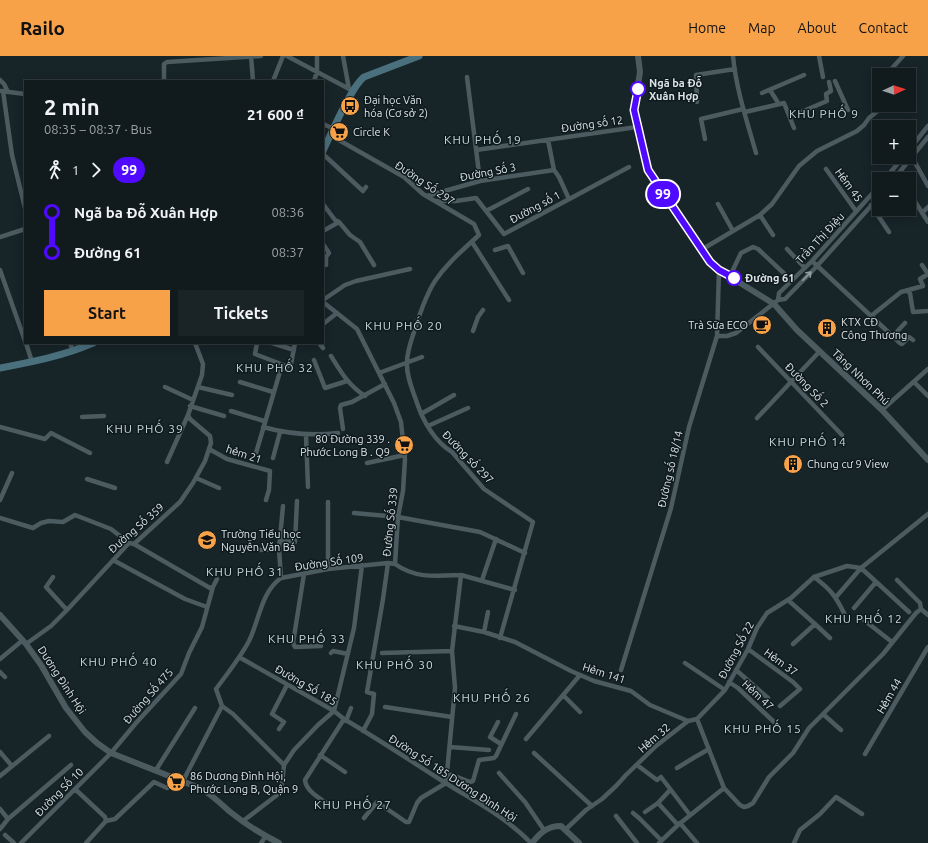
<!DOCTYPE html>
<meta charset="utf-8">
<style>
body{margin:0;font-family:Ubuntu,sans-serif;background:#1a2427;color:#f1f3f6;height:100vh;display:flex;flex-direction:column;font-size:15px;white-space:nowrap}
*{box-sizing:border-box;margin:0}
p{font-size:13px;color:#9ca1a4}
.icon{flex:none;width:22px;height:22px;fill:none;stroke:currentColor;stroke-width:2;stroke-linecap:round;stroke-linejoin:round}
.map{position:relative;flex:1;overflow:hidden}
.details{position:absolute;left:24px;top:24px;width:300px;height:264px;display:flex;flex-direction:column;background:#111b1e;border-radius:0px;box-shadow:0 2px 10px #0003,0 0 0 1px #30393c}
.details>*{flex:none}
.badge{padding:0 8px;border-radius:13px;font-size:14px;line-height:26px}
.needle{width:26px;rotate:87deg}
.buttons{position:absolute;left:872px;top:12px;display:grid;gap:8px}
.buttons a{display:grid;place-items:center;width:44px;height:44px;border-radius:0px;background:#111b1e;box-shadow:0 2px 10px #0003,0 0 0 1px #30393c;font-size:20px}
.map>.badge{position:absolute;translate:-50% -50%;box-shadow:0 0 0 2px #fff}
.legs{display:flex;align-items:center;gap:6px;height:44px;padding:0 20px;font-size:13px}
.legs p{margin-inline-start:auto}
.overview{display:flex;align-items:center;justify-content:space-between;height:68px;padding:0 20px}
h1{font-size:22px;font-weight:600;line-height:30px}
.button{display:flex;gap:8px;margin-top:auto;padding:8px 20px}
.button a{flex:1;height:46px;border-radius:0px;background:#f7a149;color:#111;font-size:16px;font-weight:600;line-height:46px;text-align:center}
.button a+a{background:#1a2427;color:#f1f3f6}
ul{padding:0 20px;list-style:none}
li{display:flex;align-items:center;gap:14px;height:40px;font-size:15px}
li i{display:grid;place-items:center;width:6px;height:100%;margin:0 5px;background:currentColor}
li i::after{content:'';width:10px;height:10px;margin:-5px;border:3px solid;border-radius:50%;background:#111b1e}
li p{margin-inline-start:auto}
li:first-child i{background:linear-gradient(#0000 50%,currentColor 0)}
li:last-child i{background:linear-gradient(currentColor 50%,#0000 0)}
header{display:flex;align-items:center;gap:24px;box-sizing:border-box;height:56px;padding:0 20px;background:#f7a149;color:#111}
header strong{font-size:19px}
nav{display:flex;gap:22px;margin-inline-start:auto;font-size:14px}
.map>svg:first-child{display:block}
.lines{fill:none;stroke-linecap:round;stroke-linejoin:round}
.minor{stroke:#4c5b60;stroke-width:4.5}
.tertiary{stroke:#4c5b60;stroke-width:6}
.secondary{stroke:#49707c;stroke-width:7}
.oneway{stroke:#949fa3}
.line-1-casing{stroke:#fff;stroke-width:9}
.line-1{stroke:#4f0aff;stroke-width:6}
.stop-1-dot{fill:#fff;stroke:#4f0aff;stroke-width:2}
.labels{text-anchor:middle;stroke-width:3;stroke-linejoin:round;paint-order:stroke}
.stop-label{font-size:11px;font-weight:bold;fill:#dbe3e6;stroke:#0e1a1e;text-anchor:start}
.poi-label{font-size:11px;fill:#dbe3e6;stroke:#0e1a1e;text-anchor:start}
.street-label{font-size:11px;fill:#dbe3e6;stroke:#0e1a1e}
.neighbourhood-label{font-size:12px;letter-spacing:1px;fill:#c8d8de;stroke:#0e1a1e}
</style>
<header>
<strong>Railo</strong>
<nav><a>Home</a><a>Map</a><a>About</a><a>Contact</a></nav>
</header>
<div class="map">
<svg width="928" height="787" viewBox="0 0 928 787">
<rect width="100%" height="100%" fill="#172428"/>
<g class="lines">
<path class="minor" d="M251,0L253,25
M287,0L353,35
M343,0L349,33
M733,0C736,33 747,65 756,97
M819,0L823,21
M886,19L903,0
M467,21L480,125
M0,24L4,28L8,36
M164,25V8L167,6L261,0
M273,25L283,0
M314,25L317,16V0
M835,25L848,54
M770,34L777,45
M1,35L25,38
M3,35L12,99L25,152
M762,37L804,19
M697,46L696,19L735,13
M745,56L784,47L794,72
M801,56L827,45L826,38L831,35L829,26
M323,68L334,73
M330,79L404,121L423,138L474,168L479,179C463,194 447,207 435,225C427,237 418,262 414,276C411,285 407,296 407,306C406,320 413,335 417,347C423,365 435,386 452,396L484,433L533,466L500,582
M705,83L701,63L743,53
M548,84L554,114L559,121L569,143
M476,94L637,71
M909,94L928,70
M323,98L363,135L366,131
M912,101L928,130
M826,113L856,155
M885,123L903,101
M894,123L928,81
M427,140L480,125L554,114
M914,144L928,166
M436,145H456L476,142L504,178L629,111
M323,148L335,164L339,166L350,179L360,186L374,209
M718,148L733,175
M871,149L889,176
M486,155L528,133
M922,157L928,151
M760,159L773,179
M323,175L339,166
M0,181L25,173
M472,186L509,244
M323,188L329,197L326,201V209
M787,193L805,212
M495,194L508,190L523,217
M701,194L760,159L772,148L799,110L817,95L857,75L864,69L869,62L880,53L881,49
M812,205L900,287L902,288L909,281L913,284
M0,214L25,285
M730,220L741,197L753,191L758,193L792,225
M907,235L910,237L913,256L928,255
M323,244L345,229L356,225L410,213
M778,244L779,237L812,205L879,130
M323,246L357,273L394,347L401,366L405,403L403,435L398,461L395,508C416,523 437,520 461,519L452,595L455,632L446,727L421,742L417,747L409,766H406L377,746L364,762
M871,260L901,236L923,230L920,223L928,218L922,209
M323,268L337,257
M473,275L478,261L483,254
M717,280H727L736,277L778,244L785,243L817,210L879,141
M892,281L905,267
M26,287L32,306
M70,287L73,295
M257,287L255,298L286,310
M272,287L294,294
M319,287L323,292
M758,291L842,379
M331,300C341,316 348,329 365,340
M314,304L325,332L347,325
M379,317L422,301
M240,326L273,336
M914,326L928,340
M165,331L193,344
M198,331L232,339
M190,350L224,360
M882,354L928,313
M231,355L264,365
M421,358L454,339
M82,361L104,360
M757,362L820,295
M428,370L468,352
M0,371L45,383L51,377L90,397
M263,371C288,378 312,380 338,377
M343,373L340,352L341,349L352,346L385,328
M306,379L308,431
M209,393L227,403L270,415L269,434L266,444
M256,397L279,319L281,314L291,308L295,287
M273,402L280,376
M167,406L188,359
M367,407L405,399
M196,422L219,432
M87,423L115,432
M0,444L12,417
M354,457L398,461L480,476L525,497
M0,462L33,472L41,467L49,465L63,466L75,459L111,473L129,487
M280,484L295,486L297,445
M134,488L180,446L193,427L205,405L211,387L210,380L190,363L188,359L202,319L203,308L195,287
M259,494L279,493
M113,504L185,543L207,551
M328,513V446
M304,518L293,587L295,591L321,590
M461,519L515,534
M53,521L46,531L67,554
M814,521C830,533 835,539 844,557
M281,522L279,493L283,450
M482,524L496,483
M897,524L920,547L921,553
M836,541L861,512L909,556
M788,544L815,568L793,588
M854,552L876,526
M860,561L892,586
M815,568L830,582
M454,570L484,576L515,586L571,615L594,625L631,635L650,649L688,665
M484,576L488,556
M26,588L51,570L67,554L129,487L134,488L210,532L213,531
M748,593L793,626L800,633L780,650
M331,597L333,595L348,598
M382,597L452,595
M239,601L334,655L344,663C378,683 411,705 444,726C474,745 506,761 531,787
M0,603L23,584
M685,607L725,634
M621,614L671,452L689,371L717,280L719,214
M736,614L768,642
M0,616L5,621
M729,626L738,632L774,666
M563,639L580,656
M222,650L233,658L284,709
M385,651L452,661
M823,658L841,674
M697,663L725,634L748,593L757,572L767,557L791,542L814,521L847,510L861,512L928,458
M346,665L351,652
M498,666L490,681L501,688
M279,673L284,666L272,658L287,629
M363,675L372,658L374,638L367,636L383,543L388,507
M526,683L580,619
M450,691L489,694
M0,696L12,710
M534,697L592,750
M865,698L928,591
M320,699L345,716
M637,709L657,724L661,721L690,759
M677,712L695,701L709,693
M156,714L195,652
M447,717L470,726L473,725L479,704L494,702L496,700L516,658
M499,717L525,746L544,774
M0,720L49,680
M183,725L222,650L216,633C227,618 240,602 249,585C259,565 261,536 281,522L328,513L388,507L395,508
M724,732L740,749L744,751L748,750L753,747L769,721L793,697L809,672L883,598L916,557L921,553L928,559
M75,733L105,761L106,765
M658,747L678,769
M328,748C319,742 306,735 305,724L344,663
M0,753L8,763
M645,756L658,747L670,734
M633,757L639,762L661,784
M616,760L637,787
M106,765L115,763L154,726L167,732
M243,765L281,736L284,709L294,694L318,669L334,655L354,572L362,509
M680,767L697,787
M0,773L8,763L71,709
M565,774L586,754L602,743L616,730L626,719L656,690L688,665L697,663
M5,779L14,787
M21,787L111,697L136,667L181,618L189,597L202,571L213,531L217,523
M86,787L106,765
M261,787L266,780
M659,787L678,769L724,732L697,663
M794,787L800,774L820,758L836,741L862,758"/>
<path class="tertiary" d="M638,0L640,16L634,54L648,114L701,194L710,206L719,214L774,248L797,274L882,354L928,404
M0,559L26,588L41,609L66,652L85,676L97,687L111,697L202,733C212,739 220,747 229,755C245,768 261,778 279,787
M532,787C540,777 547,770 561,770L579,787"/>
<path class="secondary" d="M323,95C331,78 351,31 364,21L419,0
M0,312C32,306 63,300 93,287"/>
</g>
<defs><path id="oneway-shaft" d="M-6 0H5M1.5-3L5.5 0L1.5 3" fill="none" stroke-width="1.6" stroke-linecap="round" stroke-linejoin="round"/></defs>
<use class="oneway" href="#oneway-shaft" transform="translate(807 220) rotate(-45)"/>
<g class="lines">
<g class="line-1-casing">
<path id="line-1" d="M638,33L634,54L648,114L710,206L719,214L734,222"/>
</g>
<use href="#line-1" class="line-1"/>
</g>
<defs>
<g id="bus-disc" transform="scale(1)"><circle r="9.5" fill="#f7a149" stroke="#0e1a1e"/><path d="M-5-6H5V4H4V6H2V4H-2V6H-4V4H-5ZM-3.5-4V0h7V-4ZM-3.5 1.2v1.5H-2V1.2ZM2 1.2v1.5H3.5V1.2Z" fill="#111"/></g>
<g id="supermarket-disc" transform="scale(1)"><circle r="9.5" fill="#f7a149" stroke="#0e1a1e"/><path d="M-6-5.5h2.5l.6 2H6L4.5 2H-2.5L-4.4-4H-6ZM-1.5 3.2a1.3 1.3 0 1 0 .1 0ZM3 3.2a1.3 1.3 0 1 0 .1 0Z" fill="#111"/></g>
<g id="cafe-disc" transform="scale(1)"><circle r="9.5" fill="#f7a149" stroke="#0e1a1e"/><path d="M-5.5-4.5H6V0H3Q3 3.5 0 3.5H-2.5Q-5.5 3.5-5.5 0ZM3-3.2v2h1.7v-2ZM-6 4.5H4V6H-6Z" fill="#111"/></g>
<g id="building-disc" transform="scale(1)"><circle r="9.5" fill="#f7a149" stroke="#0e1a1e"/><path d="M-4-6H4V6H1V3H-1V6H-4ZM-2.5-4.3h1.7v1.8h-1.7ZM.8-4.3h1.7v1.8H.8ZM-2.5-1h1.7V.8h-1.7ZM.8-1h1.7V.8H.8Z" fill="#111"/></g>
<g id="school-disc" transform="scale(1)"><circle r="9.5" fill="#f7a149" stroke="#0e1a1e"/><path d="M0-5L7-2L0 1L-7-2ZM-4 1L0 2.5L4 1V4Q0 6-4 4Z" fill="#111"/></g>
</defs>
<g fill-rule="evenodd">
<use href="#bus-disc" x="350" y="50"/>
<use href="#supermarket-disc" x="339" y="76"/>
<use href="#cafe-disc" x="762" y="269"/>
<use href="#building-disc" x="827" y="272"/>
<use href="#supermarket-disc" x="404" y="389"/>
<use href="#building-disc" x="793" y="408"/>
<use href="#school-disc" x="207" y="484"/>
<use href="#supermarket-disc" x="176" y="726"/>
</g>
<g class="stop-1-dot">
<circle cx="638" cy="33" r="7"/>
<circle cx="734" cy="222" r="7"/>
</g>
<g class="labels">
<g class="stop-label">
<text x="649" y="31">Ngã ba Đỗ<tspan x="649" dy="13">Xuân Hợp</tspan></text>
<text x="745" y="226">Đường 61</text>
</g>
<g class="poi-label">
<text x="364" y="48">Đại học Văn<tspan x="364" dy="13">hóa (Cơ sở 2)</tspan></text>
<text x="353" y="80">Circle K</text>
<text x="841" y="270">KTX CĐ<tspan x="841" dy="13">Công Thương</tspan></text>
<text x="748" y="273" text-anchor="end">Trà Sữa ECO</text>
<text x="390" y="387" text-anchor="end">80 Đường 339 .<tspan x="390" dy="13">Phước Long B . Q9</tspan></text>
<text x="807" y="412">Chung cư 9 View</text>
<text x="221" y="482">Trường Tiểu học<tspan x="221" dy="13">Nguyễn Văn Bá</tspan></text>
<text x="190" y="724">86 Dương Đình Hội,<tspan x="190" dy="13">Phước Long B, Quận 9</tspan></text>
</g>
<g class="street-label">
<text transform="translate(592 68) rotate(-8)" y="4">Đường số 12</text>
<text transform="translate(488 116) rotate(-11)" y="4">Đường Số 3</text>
<text transform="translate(425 127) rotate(34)" y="4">Đường Số 297</text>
<text transform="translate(849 129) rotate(54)" y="4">Hẻm 45</text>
<text transform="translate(535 151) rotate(-28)" y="4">Đường số 1</text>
<text transform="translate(820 182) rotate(-47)" y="4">Trần Thị Điệu</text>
<text transform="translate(861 321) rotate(44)" y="4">Tăng Nhơn Phú</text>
<text transform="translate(807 329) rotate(46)" y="4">Đường Số 2</text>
<text transform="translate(244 398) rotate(18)" y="4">hẻm 21</text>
<text transform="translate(468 401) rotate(46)" y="4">Đường số 297</text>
<text transform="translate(670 413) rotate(-77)" y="4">Đường số 18/14</text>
<text transform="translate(390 466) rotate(-84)" y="4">Đường Số 339</text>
<text transform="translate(136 472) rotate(-41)" y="4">Đường Số 359</text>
<text transform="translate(329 506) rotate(-8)" y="4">Đường Số 109</text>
<text transform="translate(736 594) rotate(-62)" y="4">Đường Số 22</text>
<text transform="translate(781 606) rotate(36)" y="4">Hẻm 37</text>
<text transform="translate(604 617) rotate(18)" y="4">Hẻm 141</text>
<text transform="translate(62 624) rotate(57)" y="4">Dương Đình Hội</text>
<text transform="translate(306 629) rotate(30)" y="4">Đường Số 185</text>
<text transform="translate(758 639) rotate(43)" y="4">Hẻm 47</text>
<text transform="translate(148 640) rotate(-49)" y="4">Đường Số 475</text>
<text transform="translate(889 640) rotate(-60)" y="4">Hẻm 44</text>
<text transform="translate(654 682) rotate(-41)" y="4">Hẻm 32</text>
<text transform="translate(453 722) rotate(33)" y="4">Đường Số 185 Dương Đình Hội</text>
<text transform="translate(59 736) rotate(-45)" y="4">Đường Số 10</text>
</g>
<g class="neighbourhood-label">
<text x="824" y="62">KHU PHỐ 9</text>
<text x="483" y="88">KHU PHỐ 19</text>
<text x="404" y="274">KHU PHỐ 20</text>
<text x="275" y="316">KHU PHỐ 32</text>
<text x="145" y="377">KHU PHỐ 39</text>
<text x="808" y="390">KHU PHỐ 14</text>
<text x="245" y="520">KHU PHỐ 31</text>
<text x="864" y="567">KHU PHỐ 12</text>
<text x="307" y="587">KHU PHỐ 33</text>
<text x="119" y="610">KHU PHỐ 40</text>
<text x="395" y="613">KHU PHỐ 30</text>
<text x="492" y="646">KHU PHỐ 26</text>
<text x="763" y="677">KHU PHỐ 15</text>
<text x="353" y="753">KHU PHỐ 27</text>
</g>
</g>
</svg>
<div class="buttons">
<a><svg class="needle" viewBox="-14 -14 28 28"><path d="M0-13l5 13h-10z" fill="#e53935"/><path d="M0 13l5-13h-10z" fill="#9ca1a4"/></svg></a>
<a>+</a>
<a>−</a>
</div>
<b class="badge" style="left:663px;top:138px;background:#4f0aff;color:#fff">99</b>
<section class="details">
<div class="overview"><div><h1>2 min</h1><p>08:35 – 08:37 · Bus</p></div><b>21 600 ₫</b></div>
<div class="legs"><svg class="icon" aria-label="walk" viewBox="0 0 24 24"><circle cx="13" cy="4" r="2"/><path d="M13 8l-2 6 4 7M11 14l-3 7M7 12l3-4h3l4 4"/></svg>1<svg class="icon" aria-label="forward" viewBox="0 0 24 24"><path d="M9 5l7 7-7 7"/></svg><b class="badge" style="background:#4f0aff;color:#fff">99</b></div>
<ul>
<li><i style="color:#4f0aff"></i><b>Ngã ba Đỗ Xuân Hợp</b><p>08:36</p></li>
<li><i style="color:#4f0aff"></i><b>Đường 61</b><p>08:37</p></li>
</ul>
<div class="button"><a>Start</a><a>Tickets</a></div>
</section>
</div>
